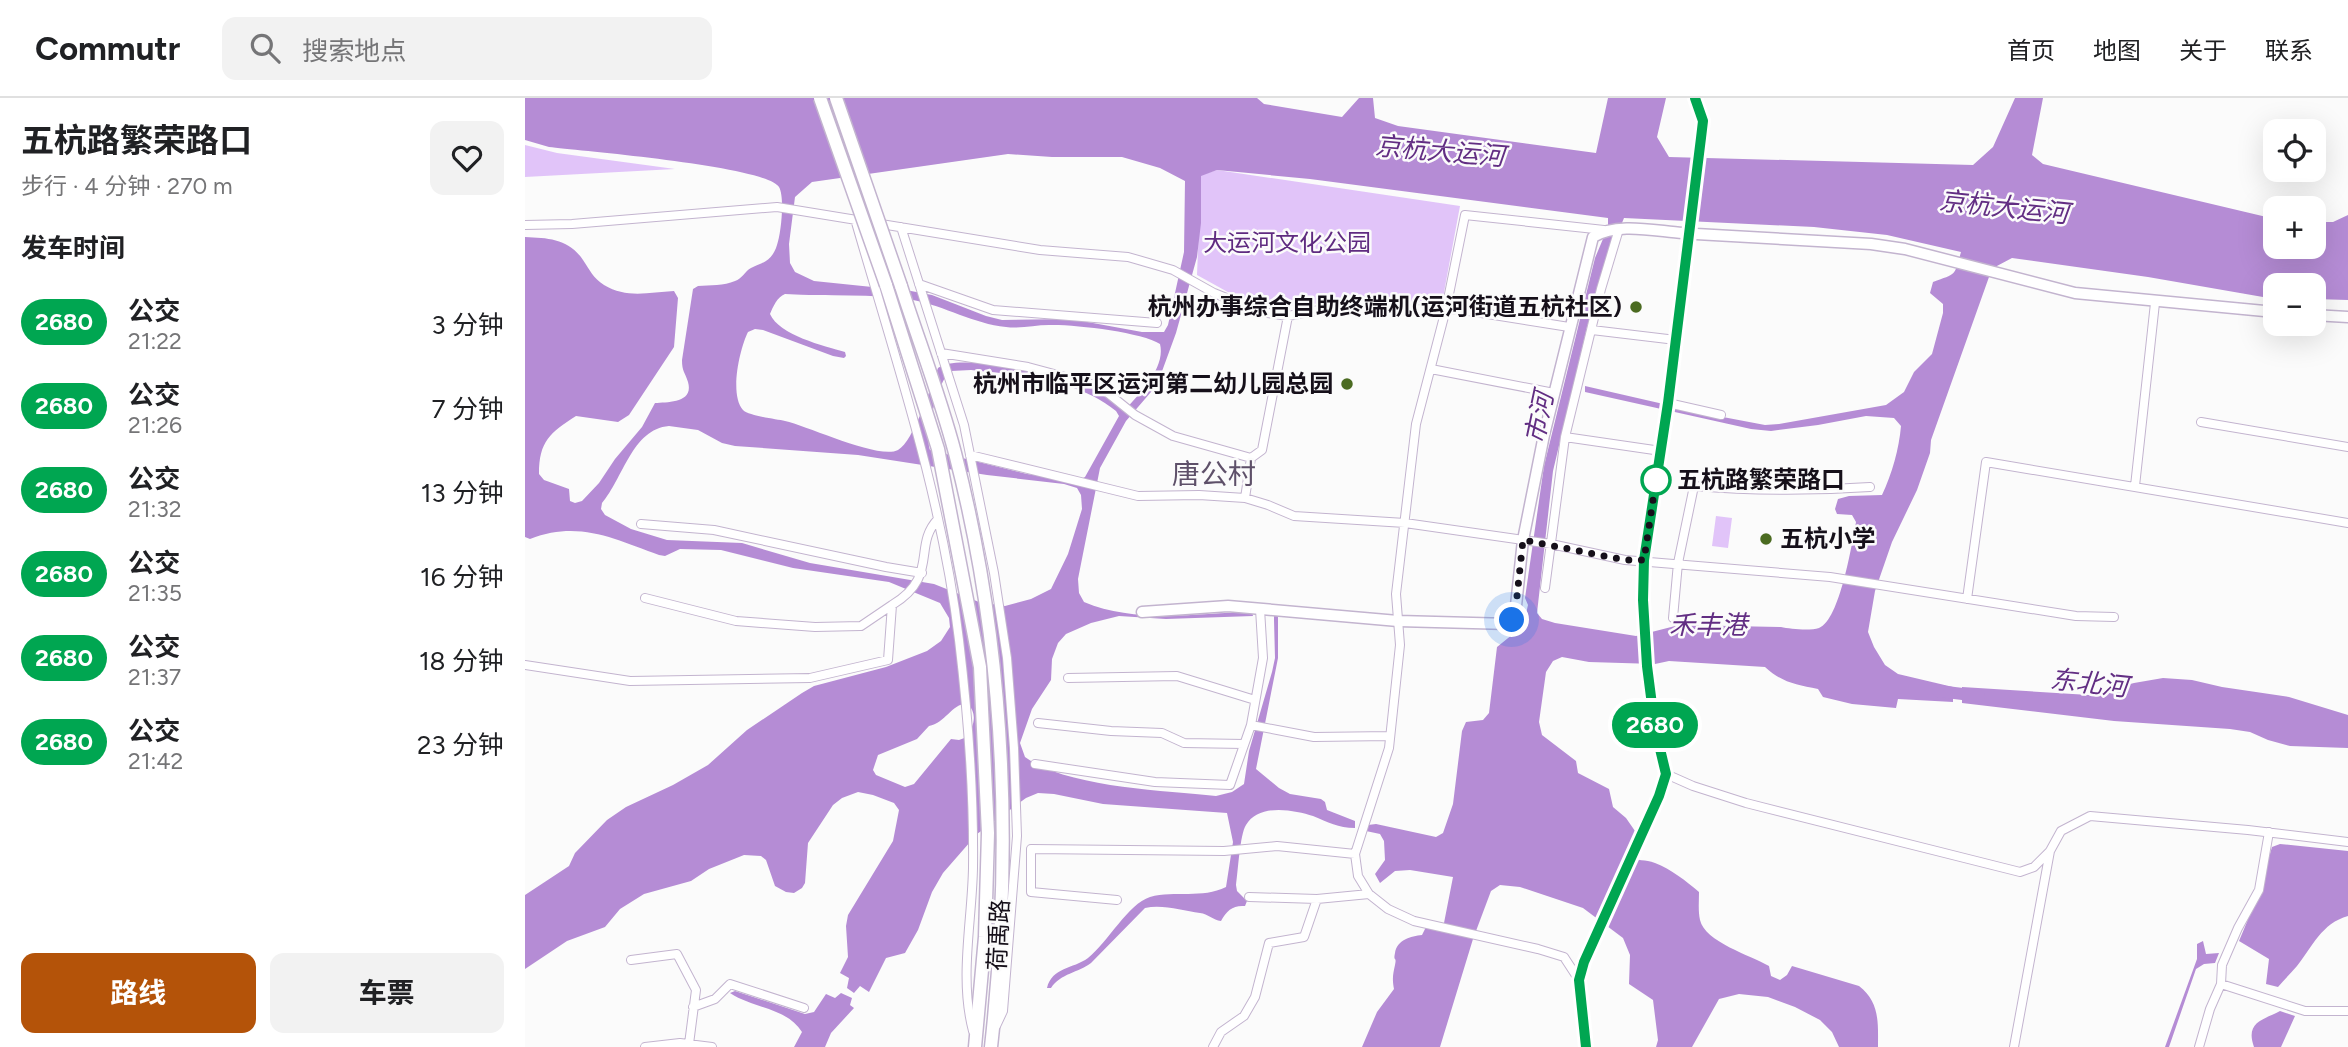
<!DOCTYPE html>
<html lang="zh">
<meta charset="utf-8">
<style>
body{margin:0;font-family:Figtree,"Noto Sans SC",sans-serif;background:#f2f2f2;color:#202124;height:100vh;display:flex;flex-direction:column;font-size:26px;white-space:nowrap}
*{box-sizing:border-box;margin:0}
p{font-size:23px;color:#757577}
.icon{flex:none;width:38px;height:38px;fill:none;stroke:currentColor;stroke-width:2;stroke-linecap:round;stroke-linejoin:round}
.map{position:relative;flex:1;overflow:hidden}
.side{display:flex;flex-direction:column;background:#fff;width:525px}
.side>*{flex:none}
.badge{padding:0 14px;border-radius:23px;font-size:24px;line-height:46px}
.buttons{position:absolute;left:1738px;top:21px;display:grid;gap:14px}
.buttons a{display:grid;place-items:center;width:63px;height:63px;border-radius:14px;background:#fff;box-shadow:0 7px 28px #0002;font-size:35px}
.you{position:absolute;width:35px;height:35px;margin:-18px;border:5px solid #fff;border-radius:50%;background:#1a73e8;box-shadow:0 0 0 10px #1a73e833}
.map>.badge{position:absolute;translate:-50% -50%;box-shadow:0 0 0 4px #fff}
h2{padding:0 21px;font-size:26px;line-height:63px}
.round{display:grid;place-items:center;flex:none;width:74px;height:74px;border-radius:14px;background:#f2f2f2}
.head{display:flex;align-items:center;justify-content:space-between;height:119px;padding:0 21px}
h1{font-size:33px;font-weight:700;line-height:52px}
.action{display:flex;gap:14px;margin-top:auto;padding:14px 21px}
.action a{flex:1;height:80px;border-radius:14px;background:#b45309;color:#fff;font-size:28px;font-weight:700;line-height:80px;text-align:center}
.action a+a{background:#f2f2f2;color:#202124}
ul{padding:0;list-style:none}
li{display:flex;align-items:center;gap:21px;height:84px;padding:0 21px}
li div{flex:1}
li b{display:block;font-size:26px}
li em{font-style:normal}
li .badge{min-width:77px;font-weight:700;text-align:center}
header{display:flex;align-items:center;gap:42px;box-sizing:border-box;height:98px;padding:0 35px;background:#fff;border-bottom:2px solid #e0e0e0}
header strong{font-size:33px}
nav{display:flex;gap:38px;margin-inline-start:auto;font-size:24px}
.search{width:490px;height:63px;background:#f2f2f2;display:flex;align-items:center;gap:18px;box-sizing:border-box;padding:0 24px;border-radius:14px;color:#757577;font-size:26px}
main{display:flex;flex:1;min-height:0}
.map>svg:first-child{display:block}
.green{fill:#e1c4f9}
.water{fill:#b58cd5;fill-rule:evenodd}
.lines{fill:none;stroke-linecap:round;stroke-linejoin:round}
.river{stroke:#b58cd5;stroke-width:12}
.minor-casing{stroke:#c3b4cf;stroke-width:10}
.tertiary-casing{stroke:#c3b4cf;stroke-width:13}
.primary-casing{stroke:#c3b4cf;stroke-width:15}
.minor{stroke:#fff;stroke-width:8}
.tertiary{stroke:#fff;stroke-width:10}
.primary{stroke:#fff;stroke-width:12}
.tertiary-bridge-casing{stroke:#c3b4cf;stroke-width:13;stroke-linecap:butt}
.primary-bridge-casing{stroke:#c3b4cf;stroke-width:15;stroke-linecap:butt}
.tertiary-bridge{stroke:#fff;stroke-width:10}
.primary-bridge{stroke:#fff;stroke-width:12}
.line-casing{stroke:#fff;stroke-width:16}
.line{stroke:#00a651;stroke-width:10}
.walk{stroke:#16101a;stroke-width:7;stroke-dasharray:0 12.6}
.poi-dot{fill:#4b6b21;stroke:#fbfbfb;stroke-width:2.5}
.stop-dot{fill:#fff;stroke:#00a651;stroke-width:3.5}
.labels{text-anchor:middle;stroke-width:5;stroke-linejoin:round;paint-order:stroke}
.park-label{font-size:24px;fill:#5f2b80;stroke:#fbfbfb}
.poi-label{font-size:24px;font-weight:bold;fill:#16101a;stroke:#fbfbfb;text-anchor:end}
.stop-label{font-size:24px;font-weight:bold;fill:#16101a;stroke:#fbfbfb;text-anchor:start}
.street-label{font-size:24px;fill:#16101a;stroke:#fbfbfb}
.water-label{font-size:26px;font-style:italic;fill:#622e83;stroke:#fbfbfb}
.quarter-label{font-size:28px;fill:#5e5069;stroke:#fbfbfb}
</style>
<header>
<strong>Commutr</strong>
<div class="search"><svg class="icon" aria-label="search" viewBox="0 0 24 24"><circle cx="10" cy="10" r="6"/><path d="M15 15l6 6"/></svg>搜索地点</div>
<nav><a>首页</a><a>地图</a><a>关于</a><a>联系</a></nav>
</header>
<main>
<section class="side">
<div class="head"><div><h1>五杭路繁荣路口</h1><p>步行 · 4 分钟 · 270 m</p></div><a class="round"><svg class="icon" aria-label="heart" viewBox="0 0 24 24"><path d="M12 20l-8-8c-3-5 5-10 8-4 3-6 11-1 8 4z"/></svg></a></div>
<h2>发车时间</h2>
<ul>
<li><span class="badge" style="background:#00a651;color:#fff">2680</span><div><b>公交</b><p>21:22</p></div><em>3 分钟</em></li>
<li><span class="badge" style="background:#00a651;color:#fff">2680</span><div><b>公交</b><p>21:26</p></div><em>7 分钟</em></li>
<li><span class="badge" style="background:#00a651;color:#fff">2680</span><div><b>公交</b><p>21:32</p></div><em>13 分钟</em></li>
<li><span class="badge" style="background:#00a651;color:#fff">2680</span><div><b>公交</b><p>21:35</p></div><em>16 分钟</em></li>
<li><span class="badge" style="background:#00a651;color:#fff">2680</span><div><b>公交</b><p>21:37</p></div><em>18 分钟</em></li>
<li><span class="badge" style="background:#00a651;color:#fff">2680</span><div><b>公交</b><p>21:42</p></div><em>23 分钟</em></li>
</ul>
<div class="action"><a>路线</a><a>车票</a></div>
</section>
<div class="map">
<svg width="1823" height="949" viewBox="0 0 1823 949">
<rect width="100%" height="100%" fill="#fbfbfb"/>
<path class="green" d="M0,47L32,55L150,71L0,79Z
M692,72L935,108L917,205L845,202L756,208L710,198L672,177L676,77Z
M1191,418L1207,420L1203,450L1187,448Z"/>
<path class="water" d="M0,0H732L739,6L817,19L834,0H848L850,20L873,28L1071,55L1083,0H1141L1132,39L1144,59L1448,67L1468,49L1490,0H1518L1507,57L1518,66L1750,121V149H1788L1789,124H1808L1823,117V202L1789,201L1788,187H1750V199H1738L1623,179L1487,160L1470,169L1464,179L1406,342L1405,355L1392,392L1367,444L1350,493L1343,534L1349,549L1360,567L1373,576L1428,589V604L1373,601L1371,610L1327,606L1298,599L1293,591C1271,587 1256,584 1240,569L1144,563L1130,566L1064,564L1037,559L1028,563L1021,574L1014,624L1017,637L1051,663L1053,675L1084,691L1088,709L1101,720L1110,733L1103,758C1113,764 1120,761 1130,765C1146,771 1161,783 1174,794C1174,803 1173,813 1175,822C1180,844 1225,857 1244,868L1246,878L1255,882L1262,877L1267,868L1334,888C1355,904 1353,925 1353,949H1314L1307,934L1295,922L1270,909L1243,899L1214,896L1194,901L1167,949H1131L1133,942L1128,902L1104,886L1105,857L1098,840L1058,810L995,789L975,787L966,793L948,841L915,949H837L852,914L869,891C867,881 868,876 870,867C872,857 868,865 870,855C872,842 886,838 897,837L901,829L912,832L919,825L928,779L885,772L870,773L855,785L850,776L860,762L859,743L855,736L841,733L843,727L851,726L911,739L918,735L928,706L937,633L941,624L958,622L964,615L972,549L993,532L994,523L1000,520L1003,507L1000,500L1019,368L1070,160L1083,129V120L785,81L692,72L676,78V125L672,159L651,235L632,287L601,323L575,370L553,481L554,495L559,504C611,526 672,515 727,514L728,518L641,521L594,518L566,525L541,536L533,545L527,561L526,582L507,611L495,645L500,659C544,690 637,692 691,698L707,694L719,686L724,653L747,574L750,560L749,522V517H753V560L731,671L754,690L765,696L796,701L800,704L802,712L830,723V730C813,730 803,724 788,718C769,712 734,705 721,727C715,736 713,773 711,787L712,793L722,803L720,808C708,807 702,812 696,823C688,822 683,816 675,815C658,813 638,806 620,810L566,865C553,875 536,875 526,890H522C527,869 548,871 563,860C583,844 603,806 625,799C650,792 677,801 701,789L708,744L702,715L578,706L529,696L513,695L501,700L452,736L418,775L407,794L393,832L380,855L361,860L344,894L335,888L329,895L322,890L324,880L315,875L323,859L321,828L323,817L368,743L374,712L369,705L348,697L333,694L317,700L308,707L283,745L280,785L277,790L269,795L261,794L250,788L241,762L236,758L219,757L184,771L166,783L119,796L95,811L80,829L42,843L0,871V797L44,768L50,755L82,722L101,709L148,687L183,667L222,632L277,595L289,588L361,569L402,553L416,543L425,529L424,520L415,505L364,484L268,470L196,452L155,451L140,458L134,457C89,441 54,422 5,441L0,439V139C24,140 44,141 58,162C65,172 68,180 79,187C102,201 125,194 149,193L153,200L149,249L104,317L93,324L51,318C25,335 14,343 14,376L19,382L44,391L45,403L50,405L57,403L74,385L90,361L117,329L130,305C143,304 169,305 163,284C160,274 157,274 157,262L168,191L173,188C185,187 199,188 210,183C217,181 220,173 226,170C239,164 247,163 252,147C256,136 260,99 254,89C241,68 58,53 24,49L0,42ZM483,56L527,59H597L635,70L660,83L659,154L643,227L639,234H617L546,221L477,222L461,218L407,197L386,193L289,183L270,174L265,165L264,146L270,99L287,84ZM1099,120L1289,129L1362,137L1436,154C1429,179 1432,175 1408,184L1405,195L1418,206V215L1407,256L1389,274L1379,294L1361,307L1254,326L1240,327L1182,316L1060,288V294L1226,331L1246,333L1293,327L1341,318L1369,320L1376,328C1374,351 1367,376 1357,397L1324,398L1313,401L1310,411L1312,416L1327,417L1331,424C1327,445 1315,522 1294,530C1285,533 1265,531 1256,529L1154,527L1111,538L1030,525L1017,521L1012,515L1028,373L1062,229L1085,154ZM260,196C303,199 346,195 388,202C420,208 449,226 481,229C495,231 510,227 524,227C547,226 617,234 635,246C641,270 614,296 600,312C589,305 579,296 567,291C540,280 435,253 413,270C406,288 389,343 373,352C354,362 283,328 260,323C251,321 224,318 218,312C204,296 215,250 223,234L230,231L238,232L308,258L319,260L321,258L320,254C299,248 254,237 245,216C248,209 252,199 260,196ZM446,272C495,277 552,281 591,313L594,318L560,379L554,382L502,376L405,352C399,338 413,281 426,273ZM144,328L173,332L197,345L210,348L333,357L462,377L539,386L552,390L556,397L557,411L543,456L526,491L506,501L480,508L454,504L409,486L285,465L217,445L142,442L106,431L80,417L76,411L77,405C98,381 107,331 144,328ZM442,605C453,616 449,627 442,639L434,642L426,641L389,686L380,689L351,677L348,672L353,657L392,641L404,628C420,625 426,607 442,605Z
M1638,580L1667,582L1697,589L1764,599L1823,617V650L1765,648L1743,642L1725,634L1705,631L1589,623L1437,605V589L1564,597L1609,585Z
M1755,746L1823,753V818C1797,825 1787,849 1772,868C1766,875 1759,882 1753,889L1741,886L1744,861L1714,843L1732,800L1747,749Z
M1678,843L1681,856L1694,855L1690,865L1679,866L1671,871L1644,949H1640L1672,861V846Z
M210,893L280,916L289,914L301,896L310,900L316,895L327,900L325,907L329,910L306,935L300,949H269L277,934C261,909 229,911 205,895Z
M1755,913L1770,918L1756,949H1729C1720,924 1738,922 1755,913Z"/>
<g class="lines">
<path class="river" d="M1413,593L1454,598"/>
<g class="minor-casing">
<path id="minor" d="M330,121C370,260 417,398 434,542C443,617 449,694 448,770C447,824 434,880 448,933
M0,127L47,126L252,109L515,152L603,159L648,172L689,195L736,214L763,218L794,212L931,211L1044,229
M376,129L439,327L469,475L482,560L489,650L492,738L478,913L471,928
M394,186L468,212L632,225
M1067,232L1151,242
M416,255L503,269L574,288L610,317L648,338L726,360L737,352L763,218
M906,271L1029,295
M1143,305L1196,317
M1676,324L1823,349
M1040,339L1136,353
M445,357L613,398L674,397L720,400
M726,360L720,400L743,407L769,418L880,425L1026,446L1100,462L1305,479L1551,518L1589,519
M1610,388L1630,205
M116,426L189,432L361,469L397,475
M1020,490L1040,339L1076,191L1094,131
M120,500L211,523L290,529L336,528L367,507
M1442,501L1461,364L1823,425
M1148,520L1153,465L1169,388C1228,393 1286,393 1345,389
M0,567L105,583L285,580L363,562L367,507C415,478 387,448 413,421
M543,580L652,578L730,602
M513,625L586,633L637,635L659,645L719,646
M726,627L789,639L865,638
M510,666L630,684L705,687L726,627L738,560L735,511
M1141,676L1168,688L1221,705L1495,774L1509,769L1525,753L1536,733L1565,718L1723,732L1823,744
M724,799L792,801L844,796
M592,802L506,794V751L699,753L752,748L830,756
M106,862L152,856L171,892L164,946
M1054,882L1039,859L1013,851L889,823L863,811L844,796L833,778L830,756L864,650L875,547L871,496L891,326L921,211L940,117L1079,132
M1696,886L1780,913H1823
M168,909L190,901L205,886L279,910
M120,949L155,945L187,949
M688,949L696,934L719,918L730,899L744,845L779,839L792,801
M1489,949L1525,753
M1674,949L1685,911L1696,886L1697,867L1713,830L1734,792L1744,734"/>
</g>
<g class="tertiary-casing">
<path id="tertiary" d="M1171,136L1346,146L1380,151L1550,195L1750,214
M1788,217L1823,219
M617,514L703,508L873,523L985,526L990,517L998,442L1019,337L1068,139C1093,124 1129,133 1158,135
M1061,949L1054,882L1059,864L1134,698L1141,676L1130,630L1122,568L1118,502L1119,462L1143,305L1175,57L1178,23L1170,0"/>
</g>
<g class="primary-casing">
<path id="primary" d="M361,187L413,351L455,569L463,735L460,839L450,949
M376,188C394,244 415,298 430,355C480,548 488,751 466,949"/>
</g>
<use href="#minor" class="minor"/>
<use href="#tertiary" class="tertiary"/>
<use href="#primary" class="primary"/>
<g class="tertiary-bridge-casing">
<path id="tertiary-bridge" d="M1158,135L1171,136"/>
</g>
<g class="primary-bridge-casing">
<path id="primary-bridge" d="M295,0L361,187
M311,0L376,188"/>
</g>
<use href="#tertiary-bridge" class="tertiary-bridge"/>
<use href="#primary-bridge" class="primary-bridge"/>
</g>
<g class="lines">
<g class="line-casing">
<path id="line" d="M1061,949L1054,882L1059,864L1134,698L1141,676L1130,630L1122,568L1118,502L1119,462L1143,305L1176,40L1178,23L1170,0"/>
</g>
<use href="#line" class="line"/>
<path class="walk" d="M987,522L990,517L998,442L1100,462H1119L1131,382"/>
</g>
<g class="poi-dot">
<circle cx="1111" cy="209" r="7"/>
<circle cx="822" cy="286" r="7"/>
<circle cx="1241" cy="441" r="7"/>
</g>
<circle class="stop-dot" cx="1131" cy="382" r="14"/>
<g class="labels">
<g class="park-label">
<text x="762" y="153">大运河文化公园</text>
</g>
<g class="poi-label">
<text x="1097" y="217">杭州办事综合自助终端机(运河街道五杭社区)</text>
<text x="808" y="294">杭州市临平区运河第二幼儿园总园</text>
<text x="1255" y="449" text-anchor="start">五杭小学</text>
</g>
<g class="stop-label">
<text x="1152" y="390">五杭路繁荣路口</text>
</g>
<g class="street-label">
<text transform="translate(474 837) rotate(-87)" y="8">荷禹路</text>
</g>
<g class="water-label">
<text transform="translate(915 53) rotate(5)" y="9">京杭大运河</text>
<text transform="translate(1479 109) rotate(6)" y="9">京杭大运河</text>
<text transform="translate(1014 320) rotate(-78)" y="9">市河</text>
<text x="1183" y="536">禾丰港</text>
<text transform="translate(1564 585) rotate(6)" y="9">东北河</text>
</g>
<g class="quarter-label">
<text x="689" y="386">唐公村</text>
</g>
</g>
</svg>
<div class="buttons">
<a><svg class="icon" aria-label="locate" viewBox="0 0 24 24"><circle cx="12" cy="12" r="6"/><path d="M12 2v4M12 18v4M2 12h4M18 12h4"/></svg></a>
<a>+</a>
<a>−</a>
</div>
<div class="you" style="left:987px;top:522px"></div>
<b class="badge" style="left:1130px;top:627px;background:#00a651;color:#fff">2680</b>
</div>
</main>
